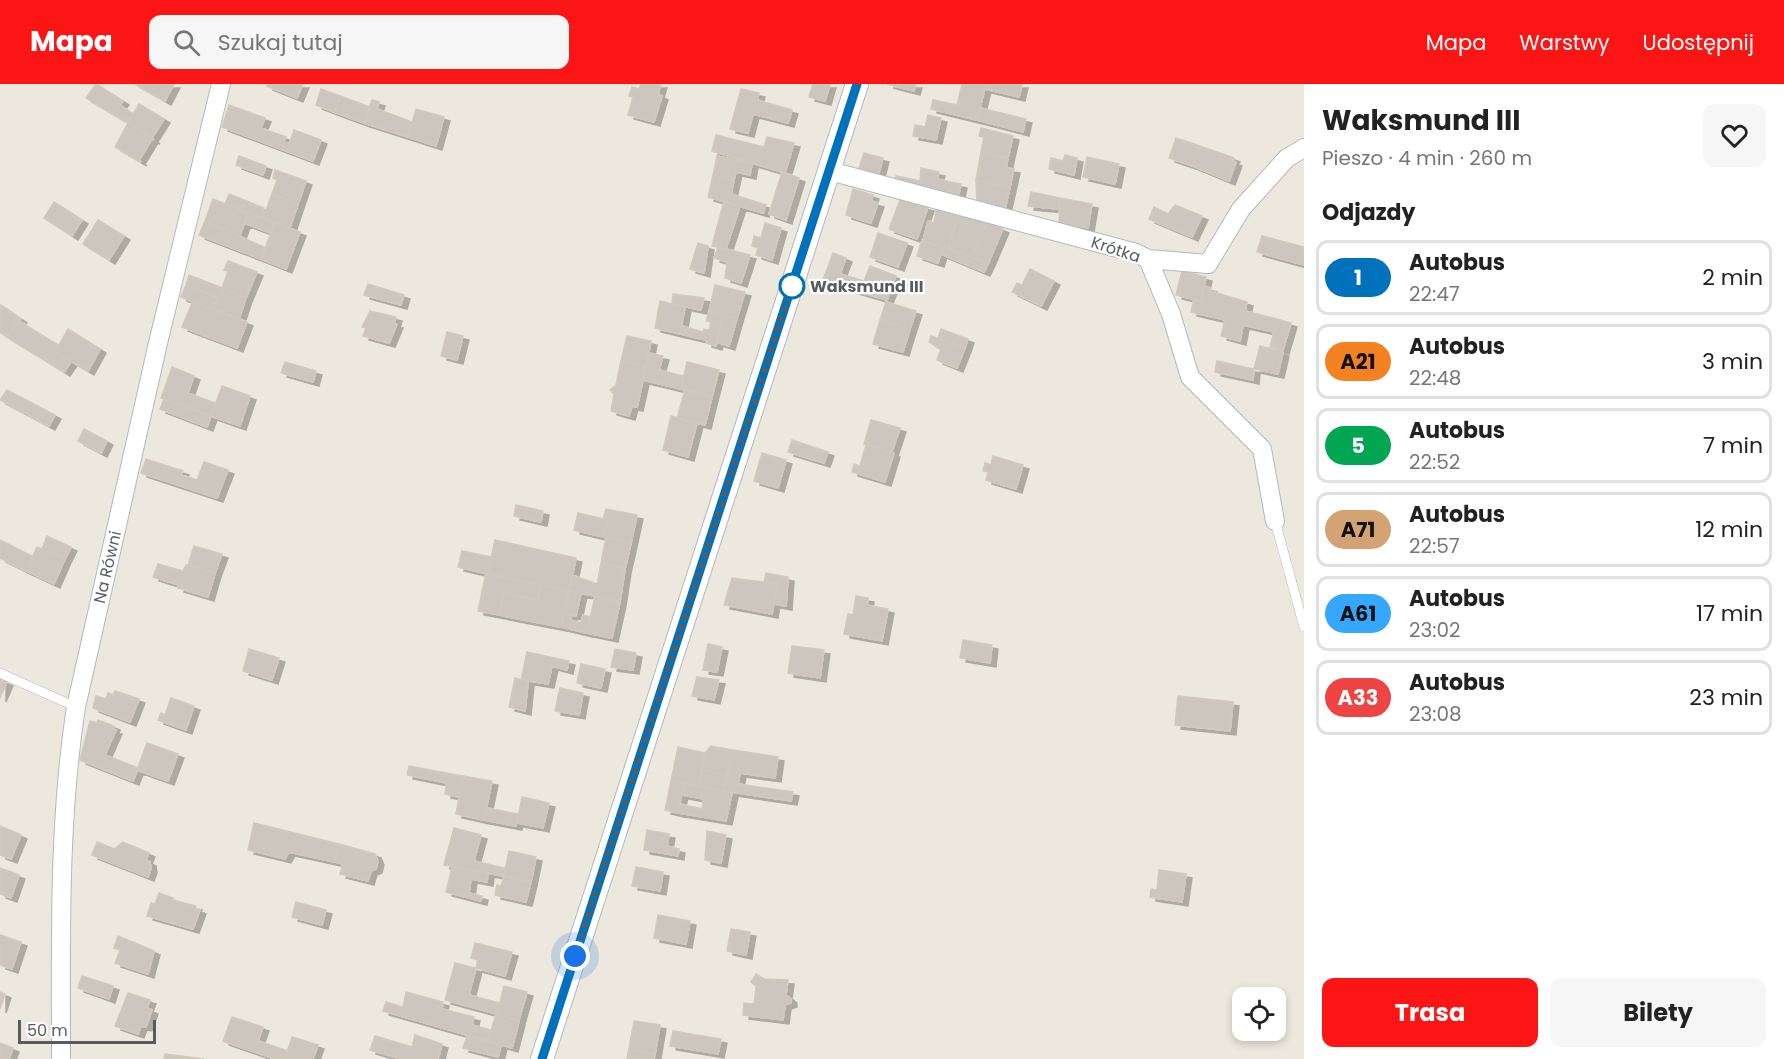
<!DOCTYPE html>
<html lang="pl">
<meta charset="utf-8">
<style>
body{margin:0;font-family:Poppins,sans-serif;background:#f6f6f6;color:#222;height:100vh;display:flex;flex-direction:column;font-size:22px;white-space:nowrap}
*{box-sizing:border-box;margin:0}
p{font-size:20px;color:#767676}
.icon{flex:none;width:33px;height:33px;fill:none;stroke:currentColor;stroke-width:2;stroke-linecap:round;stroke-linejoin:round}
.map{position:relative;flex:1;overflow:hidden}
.details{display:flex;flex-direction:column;background:#fff;width:480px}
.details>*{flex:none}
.badge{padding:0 12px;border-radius:20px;font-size:21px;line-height:39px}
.controls{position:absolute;left:1232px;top:903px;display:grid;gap:12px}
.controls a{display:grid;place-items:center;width:54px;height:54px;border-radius:12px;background:#fff;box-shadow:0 3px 9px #0003;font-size:30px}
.scale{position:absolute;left:18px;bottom:15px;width:138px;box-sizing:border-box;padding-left:6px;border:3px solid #575c61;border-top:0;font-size:16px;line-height:21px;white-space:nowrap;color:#575c61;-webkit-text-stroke:4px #fff;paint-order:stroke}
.you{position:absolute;width:30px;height:30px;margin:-15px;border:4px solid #fff;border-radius:50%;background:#1a73e8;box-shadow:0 0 0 9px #1a73e833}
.map>.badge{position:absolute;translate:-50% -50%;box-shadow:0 0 0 3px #fff}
h2{padding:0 18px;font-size:22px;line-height:54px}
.round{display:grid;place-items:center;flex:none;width:63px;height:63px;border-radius:12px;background:#f6f6f6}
.headline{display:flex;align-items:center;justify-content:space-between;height:102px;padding:0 18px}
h1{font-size:28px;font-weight:700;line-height:45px}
.action{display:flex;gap:12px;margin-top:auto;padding:12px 18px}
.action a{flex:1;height:69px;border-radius:12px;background:#fc1515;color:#fff;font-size:24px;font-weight:700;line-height:69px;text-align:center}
.action a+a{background:#f6f6f6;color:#222}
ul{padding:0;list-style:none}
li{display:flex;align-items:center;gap:18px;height:75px;margin:0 12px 9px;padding:0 6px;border:3px solid #e0e0e0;border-radius:12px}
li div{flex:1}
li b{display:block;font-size:22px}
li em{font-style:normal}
li .badge{min-width:66px;font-weight:700;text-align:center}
header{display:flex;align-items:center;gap:36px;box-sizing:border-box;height:84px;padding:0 30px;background:#fc1515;color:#fff}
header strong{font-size:28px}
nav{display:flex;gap:33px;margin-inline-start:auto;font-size:21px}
.search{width:420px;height:54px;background:#f6f6f6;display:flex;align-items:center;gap:15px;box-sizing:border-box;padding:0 21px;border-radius:12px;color:#767676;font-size:22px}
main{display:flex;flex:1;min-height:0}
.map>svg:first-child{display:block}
.building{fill:#ccc6bf;stroke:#d2c9bc;stroke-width:1.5;filter:url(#shadow)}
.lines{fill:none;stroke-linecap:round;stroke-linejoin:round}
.service-casing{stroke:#b4b8bd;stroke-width:10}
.minor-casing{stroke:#b4b8bd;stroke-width:20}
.tertiary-casing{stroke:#b4b8bd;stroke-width:24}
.service{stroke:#fff;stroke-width:9}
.minor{stroke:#fff;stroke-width:18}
.tertiary{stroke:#fff;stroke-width:22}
.line-casing{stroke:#fff;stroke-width:14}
.line{stroke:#0072bc;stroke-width:9}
.walk{stroke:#575c61;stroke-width:6;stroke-dasharray:0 10.8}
.stop-dot{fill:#fff;stroke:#0072bc;stroke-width:3}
.labels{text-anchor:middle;stroke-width:4.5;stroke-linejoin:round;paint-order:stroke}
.street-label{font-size:16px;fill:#575c61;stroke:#fff}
.stop-label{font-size:16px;font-weight:bold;fill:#575c61;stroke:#fff;text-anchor:start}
</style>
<header>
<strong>Mapa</strong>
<div class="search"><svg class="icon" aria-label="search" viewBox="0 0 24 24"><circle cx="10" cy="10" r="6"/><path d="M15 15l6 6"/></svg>Szukaj tutaj</div>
<nav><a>Mapa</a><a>Warstwy</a><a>Udostępnij</a></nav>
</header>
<main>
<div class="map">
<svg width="1304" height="975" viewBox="0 0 1304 975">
<defs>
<filter id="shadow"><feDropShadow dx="6" dy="4" stdDeviation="0" flood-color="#0004"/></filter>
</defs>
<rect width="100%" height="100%" fill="#ede8dd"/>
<path class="building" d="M96,0L123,17L120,21L133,30L128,39L86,14Z
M135,0H174L165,17Z
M268,0H303L297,14L267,2Z
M641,0H661L658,10L662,12L654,38L628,31L633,13L629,12L632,3L639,5Z
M813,0H830L825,17L809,13Z
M887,0H916L914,7Z
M962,0H986L977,36L931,25L933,16L957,21Z
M986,0H1022L1019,13L985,5Z
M321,5L340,12L334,28L316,21Z
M741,5L759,9L757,16L792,26L788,39L753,30L748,49L730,45Z
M340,12L370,23L364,39L334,28Z
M372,16L379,18L377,25L412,38L408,53L364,39Z
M139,20L164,35L152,54L128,39Z
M229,21L265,34L261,44L286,53L281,65L222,43Z
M980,24L1026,35L1023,48L977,36Z
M416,25L444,33L436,62L408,53Z
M928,31L941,34L936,56L913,52L915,41L925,43Z
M128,39L154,56L152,55L139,76L141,78L115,63Z
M981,44L1013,52L1008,74L981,68L984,53L979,52Z
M294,46L321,56L313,77L281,65L284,58L289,60Z
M716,51L764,63L767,53L794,59L785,89L712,67Z
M1176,54L1200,62L1193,82L1169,74Z
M1200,62L1234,74L1232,77L1236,78L1229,97L1193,82Z
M981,68L1008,74L1006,84L1014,85L1010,103L976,96Z
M864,69L883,74L878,93L858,87Z
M1065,71L1077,74L1074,91L1049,85L1051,74L1063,77Z
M239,72L266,82L263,91L236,81Z
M717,72L752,80L750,91L736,88L734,96L713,91Z
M1087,73L1119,80L1115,100L1083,93Z
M921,84L939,88L937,95L961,100L959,110L895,98L896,92L920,97Z
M275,86L306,97L298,120L272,110L277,96L273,94Z
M782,88L799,94L786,136L769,130Z
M713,91L734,96L731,110L766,121L763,129L708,113Z
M976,96L1010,103L1005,125L977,119Z
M853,105L873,111L871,117L878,119L871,139L846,131Z
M1031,108L1060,114L1058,125L1028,122Z
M229,110L264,124L261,133L225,120Z
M272,110L298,120L290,144L263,134Z
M1060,114L1092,120L1088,144L1059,139Z
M213,115L248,129L240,151L205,137Z
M900,116L928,123L917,155L889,145Z
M724,117L740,122L726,165L712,162Z
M54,118L82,136L72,152L44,134Z
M1175,121L1202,132L1192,153L1149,135L1154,123L1168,130Z
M936,126L958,132L948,164L923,157L928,137L934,139Z
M248,129L275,139L271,149L244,139Z
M958,131L987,138L972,173L948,164Z
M98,136L124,152L109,176L83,160Z
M205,137L266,164L261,175L199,151Z
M987,138L1003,145L988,180L972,173Z
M275,139L300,148L286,185L261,175Z
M765,139L781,144L772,176L756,171L758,164L752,162L754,152L761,154Z
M878,149L907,159L898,183L870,173Z
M1262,152L1304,163V181L1257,168Z
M922,156L943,164L938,179L917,172Z
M698,159L708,162L704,189L690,185Z
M718,163L750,171L741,199L725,194L727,178L714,174Z
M944,163L988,180L984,188L941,170Z
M833,169L846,174L836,201L823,196Z
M228,177L257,188L246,214L222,204L228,187L224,186Z
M870,182L896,192L887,216L836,201L840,190L864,197Z
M1030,185L1054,197L1041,222L1012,208L1017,199L1022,201Z
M1182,187L1206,193L1201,217L1176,211Z
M189,191L222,204L218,214L186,201Z
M368,200L404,211L401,221L364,211Z
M186,201L218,214L213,225L181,213Z
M715,201L745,208L737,234L709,228Z
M1204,202L1211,204L1210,207L1247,218L1245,227L1277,235L1274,248L1243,241L1240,257L1221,252L1225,236L1191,228L1194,215L1201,217Z
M222,204L246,214L239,235L213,225Z
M673,210L704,214L701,226L672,220Z
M193,217L247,238L237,264L182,243Z
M660,217L685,223L680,250L655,244Z
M886,218L916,227L910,245L880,236Z
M1,221L21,235L7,253L0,248Z
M370,227L396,233L394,240H397L389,259L363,252L366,244L362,243Z
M709,228L724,231L716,262L706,259V256L680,250L682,242L703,248L704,245L709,246L711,238L706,237Z
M724,231L737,234L729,262L716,258Z
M1277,235L1291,239L1283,266L1270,263Z
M880,236L910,245L903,268L873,260Z
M19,237L58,261L55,268L71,278L64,288L7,253Z
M68,245L100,265L88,287L55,268Z
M941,245L968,255L965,264L938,254Z
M447,248L463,252L457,276L441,272Z
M627,252L651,257L646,283L621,277Z
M931,252L965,264L957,284L937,276L941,265L929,258Z
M1260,262L1283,268L1278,290L1254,285Z
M649,269L663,272L659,286L684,292L681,305L643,296Z
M621,277L646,283L637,323L632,322L629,332L611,327L614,310L610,306L616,301Z
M1217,277L1254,285L1253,296L1215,288Z
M285,278L316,287L313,298L281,289Z
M687,278L719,286L712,313L681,305Z
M172,283L194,292L188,309L215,319L211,332L161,314Z
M222,302L250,312L240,342L211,332Z
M7,306L55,331L49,342L0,316Z
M685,306L712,313L705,341L677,334Z
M164,315L211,332L207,343L160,325Z
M671,332L697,339L688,373L663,366Z
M871,336L900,344L892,368L864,360Z
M84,345L107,357L101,369L78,357Z
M792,356L828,368L824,379L788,368Z
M866,361L894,369L885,398L852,388L854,380L860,382Z
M762,369L786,376L778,404L754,397Z
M993,372L1023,381L1016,405L986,396L988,388L983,387L985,379L991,381Z
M146,375L183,387L181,391L197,396L204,378L228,386L217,414L141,389Z
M516,421L543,427L541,438L514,432Z
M606,425L637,431L631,459L604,453L608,436L603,435Z
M578,429L608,436L604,453L574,446Z
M47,452L71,463L65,475L42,465Z
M606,453L631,459L625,485L601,479Z
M0,456L32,472L26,487L0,474Z
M495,456L576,474L569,507L488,490Z
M194,462L222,470L215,489L188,481Z
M37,463L65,475L54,500L26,487Z
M462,467L492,473L488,490L458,483Z
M601,479L625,485L620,518L595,512Z
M158,480L183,487L186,481L215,489L208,513L178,504L179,501L153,493Z
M486,489L541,501L538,516L504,509L499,531L478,527Z
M766,489L788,493L786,522L774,520L777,500L764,498Z
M572,491L597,500L595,512L569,507Z
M732,494L777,500L772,530L724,521Z
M541,501L569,507L561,543L499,531L504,509L538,516Z
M569,507L581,509L576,532L571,531L570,536L581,539L583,531L590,533L587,549L561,543Z
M595,512L620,518L612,554L587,549Z
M856,512L868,514L867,521L888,525L882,557L844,550L848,530L853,531Z
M963,556L992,561L990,579L960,574Z
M708,560L722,563L717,588L703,586Z
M792,562L824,566L820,594L788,589Z
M249,565L279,574L272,596L243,587Z
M615,565L636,569L633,586L611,583Z
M527,568L569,577L567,586L552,582L548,600L521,596Z
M581,580L605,585L601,604L577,599Z
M697,593L719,596L714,616L692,612Z
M515,594L528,598L525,627L509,623Z
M0,595L7,598L0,614Z
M560,604L583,609L579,631L555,627Z
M115,607L139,615L130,638L93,624L96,612L106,615L108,609L113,611Z
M1178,612L1233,618L1230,647L1175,641Z
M171,614L194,622L186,646L158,636L161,629L165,631Z
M98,636L114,642L113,646H116L105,671L138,684L133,697L80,676L90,637L97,639Z
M147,659L178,670L168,697L137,686Z
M711,662L733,666L727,691L701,686L705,669Z
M678,663L705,669L698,702L671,697Z
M733,666L778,673L775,694L740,689L738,700L793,708L791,717L724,707Z
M409,682L463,692L459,713L445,710L447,699L407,691Z
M701,686L727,691L724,707L698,702Z
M463,692L492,697L484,736L456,730Z
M671,697L684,699L678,729L665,726Z
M684,699L732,709L726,737L678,729L680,720L702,725L704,715L682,711Z
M522,713L549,719L543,744L517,739Z
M487,724L518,730L516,742L484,736Z
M254,739L339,760L335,778L289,768L285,775L248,766Z
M0,742L21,751L11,775L0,771Z
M454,744L481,751L474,777L505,784L504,792L444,781Z
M647,746L669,750L667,762L679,765L678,772L644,766Z
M707,747L726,751L721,779L705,776Z
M97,758L114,765L123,758L149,769L146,776L150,778L151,785L148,793L92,771Z
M339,760L375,770L378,777L376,785L371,787L368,797L340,790L343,780L335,778Z
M509,767L536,773L531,798L504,792Z
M452,783L488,790L487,798L471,795L469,809L482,812L481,817L446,808Z
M636,783L663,788L660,807L632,802Z
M0,784L19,791L11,814L0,810Z
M1159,786L1186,790L1182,818L1150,813L1151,805L1157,806Z
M504,792L531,798L526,818L495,811L497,801L501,802Z
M159,809L173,814L172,816L196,822L195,824L200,826L193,845L147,832L151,819L155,820Z
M296,818L326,826L322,841L292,833Z
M658,831L690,837L686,860L654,854Z
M731,845L750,848L746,871L727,867Z
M0,851L21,858L12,885L0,881Z
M118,852L154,867L148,890L115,879L120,866L114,864Z
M475,859L512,868L505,892L476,884L478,876L471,874Z
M455,879L476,884L469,911L500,919L497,930L445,916Z
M756,890L764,895L788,896L786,911L791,915V919L785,921L783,936L743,931L744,919L754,920L756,902L751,898Z
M82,892L113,902L109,915L78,904Z
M504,902L527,908L519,936L497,930Z
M0,908L5,910L0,925Z
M406,908L443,918L442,925L474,933L472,941L491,946L488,957L383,927L386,918L403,923Z
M128,909L150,916L147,924L152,926L146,943L141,942L138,950L115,942Z
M496,930L519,937L512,964L488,957Z
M232,933L263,943L258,957L288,967L285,975H275L223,957Z
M634,937L660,941L655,970L629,965Z
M673,947L721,955L718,970L670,962Z
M415,951L442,960L438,975H401L370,966L375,952L412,963Z
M467,952L501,961L498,973L463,964Z
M292,953L318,961L313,975H285Z
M0,959L13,964L9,975H0Z
M629,965L655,970L654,975H627Z
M165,970L204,975H164Z"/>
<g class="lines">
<g class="service-casing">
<path id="service" d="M1275,437L1304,543
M0,589L76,623"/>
</g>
<g class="minor-casing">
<path id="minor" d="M830,87L1136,169L1148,175L1171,230L1190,293L1262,365L1275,437
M1148,175L1208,180L1241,125L1287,74L1304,64
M61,975C61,858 58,739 76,623L158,259L221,0"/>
</g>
<g class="tertiary-casing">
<path id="tertiary" d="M542,975L857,0"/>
</g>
<use href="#service" class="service"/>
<use href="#minor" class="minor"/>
<use href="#tertiary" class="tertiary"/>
</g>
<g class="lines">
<g class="line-casing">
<path id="line" d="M542,975L857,0"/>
</g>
<use href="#line" class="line"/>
<path class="walk" d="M575,872L792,202"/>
</g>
<circle class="stop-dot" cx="792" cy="202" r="12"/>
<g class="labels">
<g class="street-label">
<text transform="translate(1116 165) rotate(18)" y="6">Krótka</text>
<text transform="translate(107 483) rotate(-77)" y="6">Na Równi</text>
</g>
<g class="stop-label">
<text x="810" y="208">Waksmund III</text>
</g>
</g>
</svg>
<div class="controls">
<a><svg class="icon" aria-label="locate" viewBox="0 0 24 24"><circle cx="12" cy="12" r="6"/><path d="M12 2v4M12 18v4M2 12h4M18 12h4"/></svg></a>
</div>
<div class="scale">50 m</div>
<div class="you" style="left:575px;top:872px"></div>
</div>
<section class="details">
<div class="headline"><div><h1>Waksmund III</h1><p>Pieszo · 4 min · 260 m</p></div><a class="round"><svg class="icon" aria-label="heart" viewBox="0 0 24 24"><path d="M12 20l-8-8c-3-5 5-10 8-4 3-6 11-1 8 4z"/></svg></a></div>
<h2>Odjazdy</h2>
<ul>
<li><span class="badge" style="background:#0072bc;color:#fff">1</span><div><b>Autobus</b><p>22:47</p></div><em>2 min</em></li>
<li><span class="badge" style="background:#f58220;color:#111">A21</span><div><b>Autobus</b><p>22:48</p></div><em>3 min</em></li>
<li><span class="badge" style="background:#00a651;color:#fff">5</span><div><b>Autobus</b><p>22:52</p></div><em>7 min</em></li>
<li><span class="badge" style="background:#d4a373;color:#111">A71</span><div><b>Autobus</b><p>22:57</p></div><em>12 min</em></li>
<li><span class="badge" style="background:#35a7ff;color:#111">A61</span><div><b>Autobus</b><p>23:02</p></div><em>17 min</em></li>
<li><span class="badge" style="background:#ef4444;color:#fff">A33</span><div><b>Autobus</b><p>23:08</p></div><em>23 min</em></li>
</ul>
<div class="action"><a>Trasa</a><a>Bilety</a></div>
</section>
</main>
